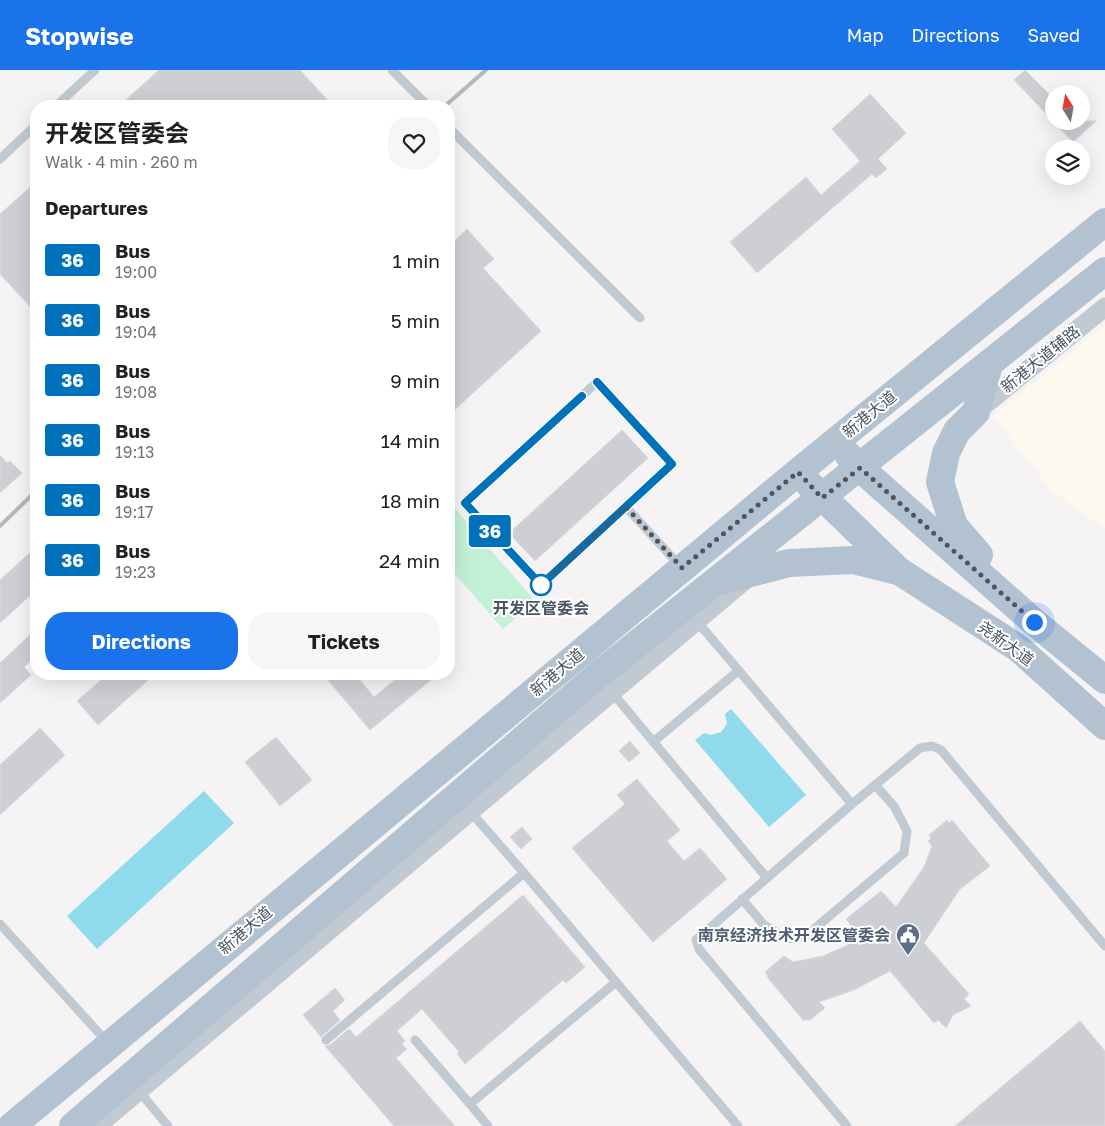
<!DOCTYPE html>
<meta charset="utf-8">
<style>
body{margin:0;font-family:"Golos Text","Noto Sans SC",sans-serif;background:#f6f6f6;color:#202124;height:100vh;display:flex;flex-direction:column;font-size:19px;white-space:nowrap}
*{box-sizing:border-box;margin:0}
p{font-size:16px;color:#757577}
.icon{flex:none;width:28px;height:28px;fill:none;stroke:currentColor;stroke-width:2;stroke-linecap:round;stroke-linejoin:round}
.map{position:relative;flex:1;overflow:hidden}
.sheet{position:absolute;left:30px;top:30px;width:425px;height:580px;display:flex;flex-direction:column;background:#fff;border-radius:20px;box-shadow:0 5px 20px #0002}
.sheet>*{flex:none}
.badge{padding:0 10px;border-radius:4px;font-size:18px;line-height:32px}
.needle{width:32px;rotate:349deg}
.controls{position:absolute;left:1045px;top:15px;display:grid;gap:10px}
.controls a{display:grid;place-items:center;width:45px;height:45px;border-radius:50%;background:#fff;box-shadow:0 5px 20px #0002;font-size:25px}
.you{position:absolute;width:25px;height:25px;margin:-12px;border:4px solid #fff;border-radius:50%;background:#1a73e8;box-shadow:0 0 0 8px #1a73e833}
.map>.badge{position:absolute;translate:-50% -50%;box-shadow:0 0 0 2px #fff}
h2{padding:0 15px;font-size:19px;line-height:45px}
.round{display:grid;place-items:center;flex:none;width:52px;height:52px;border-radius:20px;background:#f6f6f6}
.overview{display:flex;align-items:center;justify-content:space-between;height:85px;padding:0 15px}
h1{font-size:24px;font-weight:700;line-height:38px}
.primary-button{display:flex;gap:10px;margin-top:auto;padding:10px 15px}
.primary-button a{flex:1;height:58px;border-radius:20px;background:#1a73e8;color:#fff;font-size:20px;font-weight:700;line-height:58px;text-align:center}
.primary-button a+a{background:#f6f6f6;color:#202124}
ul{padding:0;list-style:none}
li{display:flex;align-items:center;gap:15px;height:60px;padding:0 15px}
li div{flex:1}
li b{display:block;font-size:19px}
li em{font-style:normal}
li .badge{min-width:55px;font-weight:700;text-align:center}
header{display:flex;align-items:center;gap:30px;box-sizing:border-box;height:70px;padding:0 25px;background:#1a73e8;color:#fff}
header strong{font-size:24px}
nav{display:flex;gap:28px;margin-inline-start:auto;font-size:18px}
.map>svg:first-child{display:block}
.commercial{fill:#fdf9ef}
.green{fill:#c3f1d5}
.water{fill:#90daee}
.building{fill:#cdcfd5;stroke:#d7d9de}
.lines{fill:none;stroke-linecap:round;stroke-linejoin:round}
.lane{stroke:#c1cad2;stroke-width:9}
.street{stroke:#c1cad2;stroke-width:19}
.primary{stroke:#b3c2d1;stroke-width:28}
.rail{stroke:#b5b8bd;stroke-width:4}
.line-casing{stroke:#fff;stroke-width:11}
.line{stroke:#0072bc;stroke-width:8}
.walk{stroke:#4a5661;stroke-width:5;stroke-dasharray:0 9}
.stop-dot{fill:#fff;stroke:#0072bc;stroke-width:2.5}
.labels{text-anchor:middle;stroke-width:4;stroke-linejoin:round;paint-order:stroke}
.street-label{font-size:16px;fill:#4a5661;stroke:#fff}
.stop-label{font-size:16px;font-weight:bold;fill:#4a5661;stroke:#fff}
.service-label{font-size:16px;font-weight:bold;fill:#4e5e75;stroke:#fff;text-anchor:end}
</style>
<header>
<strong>Stopwise</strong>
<nav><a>Map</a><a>Directions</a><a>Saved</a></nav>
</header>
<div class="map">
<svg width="1105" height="1056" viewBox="0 0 1105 1056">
<rect width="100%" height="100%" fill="#f5f3f3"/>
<path class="commercial" d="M1105,255V459L1052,421L993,346Z"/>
<path class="green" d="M451,434L535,531L503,559L449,497V436Z"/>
<path class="water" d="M731,639L806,725L769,757L695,670L704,663L711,665L721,662L727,654L725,644Z
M204,721L234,753L97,879L67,846Z"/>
<path class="building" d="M159,0H300L333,36H119Z
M1025,0L1054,29V51H1096L1073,72L1014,10Z
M870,24L906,63L878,89L887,99L876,108L872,104L757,203L730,172L806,107L821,125L860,91L832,59Z
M36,112V243L0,204V144Z
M467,159L494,189L483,198L541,261L449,345V176Z
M622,360L648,388L535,491L509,463Z
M0,385L7,393L10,391L22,403L0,423Z
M36,477V520L0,553V510Z
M36,559V586L24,597L31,605L0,633V593Z
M108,604H155L98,655L77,631Z
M323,604H355L374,627L402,604H438L370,660Z
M40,658L65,685L0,745V695Z
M276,667L312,710L280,736L245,692Z
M630,671L640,683L629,692L619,681Z
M637,709L680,760L667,771L684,791L700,778L727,809L653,872L572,778L625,734L617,725Z
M947,750L949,753L952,750L990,796L960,819L924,873L969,924L964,929L971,936L953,945L946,958L938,950L934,953L890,901L854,920L819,932L825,938L810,950H803L767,907L768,906L765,902L784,886L793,892L823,886L846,876L859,866L846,849L881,821L896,837L924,797L932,776L928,771L931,768L929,765Z
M522,757L532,769L521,779L510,767Z
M523,825L585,897L566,913L563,910L465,994L457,984L459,982L422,939L397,961L405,971L402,974L407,979L396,988L455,1056H394L325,976L330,975L349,959L356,967Z
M335,918L345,930L333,941L340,950L321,967L303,945Z
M1080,951L1105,981V1056H955Z"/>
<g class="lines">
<path class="lane" d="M392,0L428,36
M56,36L95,0
M449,58L640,248
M0,89L36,55
M626,437L541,515L465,433L597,312L673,394L626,437L680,496
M695,549L852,734L920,678L932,676L941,680L1105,876
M611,621L767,808L696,870L699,879L847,1056
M653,672L738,601
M767,808L852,734
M742,829L764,855L788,869L807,865L904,783L907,761L894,736L875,715
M0,854L108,973
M616,912L738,1056
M326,970L524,803L469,740
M415,970L470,1034L616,912L524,803
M139,1021L168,1056
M470,1034L488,1056"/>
<path class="street" d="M976,342L1105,237
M97,1056L750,506"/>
<path class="primary" d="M849,386L860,398L1034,552L1105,610
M809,414L899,501L1018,578L1105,656
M979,485L954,456L940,412L946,383L957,361L976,342L989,294
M724,510L789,493L853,490L897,501
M12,1056L798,402L1105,152
M73,1056L598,605L1105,201"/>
<path class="rail" d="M445,36L486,0
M0,456L36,421"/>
</g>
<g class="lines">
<g class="line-casing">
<path id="line" d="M582,326L465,433L541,515L672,394L597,312"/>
</g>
<use href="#line" class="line"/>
<path class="walk" d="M541,515L626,437L682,498L798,402L822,428L860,398L1034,552"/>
</g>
<defs>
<g id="civic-pin" transform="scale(1.25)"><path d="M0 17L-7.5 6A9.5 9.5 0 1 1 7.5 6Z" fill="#5c6f8a" stroke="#fff"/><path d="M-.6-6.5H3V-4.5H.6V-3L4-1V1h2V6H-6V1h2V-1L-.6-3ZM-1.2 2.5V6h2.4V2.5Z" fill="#fff"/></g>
</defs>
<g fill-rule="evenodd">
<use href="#civic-pin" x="908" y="865"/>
</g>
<circle class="stop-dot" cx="541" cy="515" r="10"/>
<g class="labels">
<g class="street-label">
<text transform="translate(1040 289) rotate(-39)" y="6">新港大道辅路</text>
<text transform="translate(869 344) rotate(-39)" y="6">新港大道</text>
<text transform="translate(1006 573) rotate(36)" y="6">尧新大道</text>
<text transform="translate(557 602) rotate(-40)" y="6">新港大道</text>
<text transform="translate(245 860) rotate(-40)" y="6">新港大道</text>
</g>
<g class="stop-label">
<text x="541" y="544">开发区管委会</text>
</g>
<g class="service-label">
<text x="890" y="871">南京经济技术开发区管委会</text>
</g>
</g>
</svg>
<div class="controls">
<a><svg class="needle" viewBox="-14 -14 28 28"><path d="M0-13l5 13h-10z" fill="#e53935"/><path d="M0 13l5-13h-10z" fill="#757577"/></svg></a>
<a><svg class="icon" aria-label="layers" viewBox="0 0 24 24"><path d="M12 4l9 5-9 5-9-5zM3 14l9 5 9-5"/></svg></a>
</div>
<div class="you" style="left:1034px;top:552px"></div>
<b class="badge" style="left:490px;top:461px;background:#0072bc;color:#fff">36</b>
<section class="sheet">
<div class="overview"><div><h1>开发区管委会</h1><p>Walk · 4 min · 260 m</p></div><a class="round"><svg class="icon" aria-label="heart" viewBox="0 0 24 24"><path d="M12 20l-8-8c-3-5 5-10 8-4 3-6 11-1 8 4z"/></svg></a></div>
<h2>Departures</h2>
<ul>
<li><span class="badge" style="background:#0072bc;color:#fff">36</span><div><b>Bus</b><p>19:00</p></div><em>1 min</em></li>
<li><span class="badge" style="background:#0072bc;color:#fff">36</span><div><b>Bus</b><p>19:04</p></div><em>5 min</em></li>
<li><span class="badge" style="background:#0072bc;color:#fff">36</span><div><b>Bus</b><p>19:08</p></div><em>9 min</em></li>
<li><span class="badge" style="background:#0072bc;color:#fff">36</span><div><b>Bus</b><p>19:13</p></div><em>14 min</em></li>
<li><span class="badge" style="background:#0072bc;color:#fff">36</span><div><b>Bus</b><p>19:17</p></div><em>18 min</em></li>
<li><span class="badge" style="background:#0072bc;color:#fff">36</span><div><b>Bus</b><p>19:23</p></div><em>24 min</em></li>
</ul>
<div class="primary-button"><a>Directions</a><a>Tickets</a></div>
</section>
</div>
